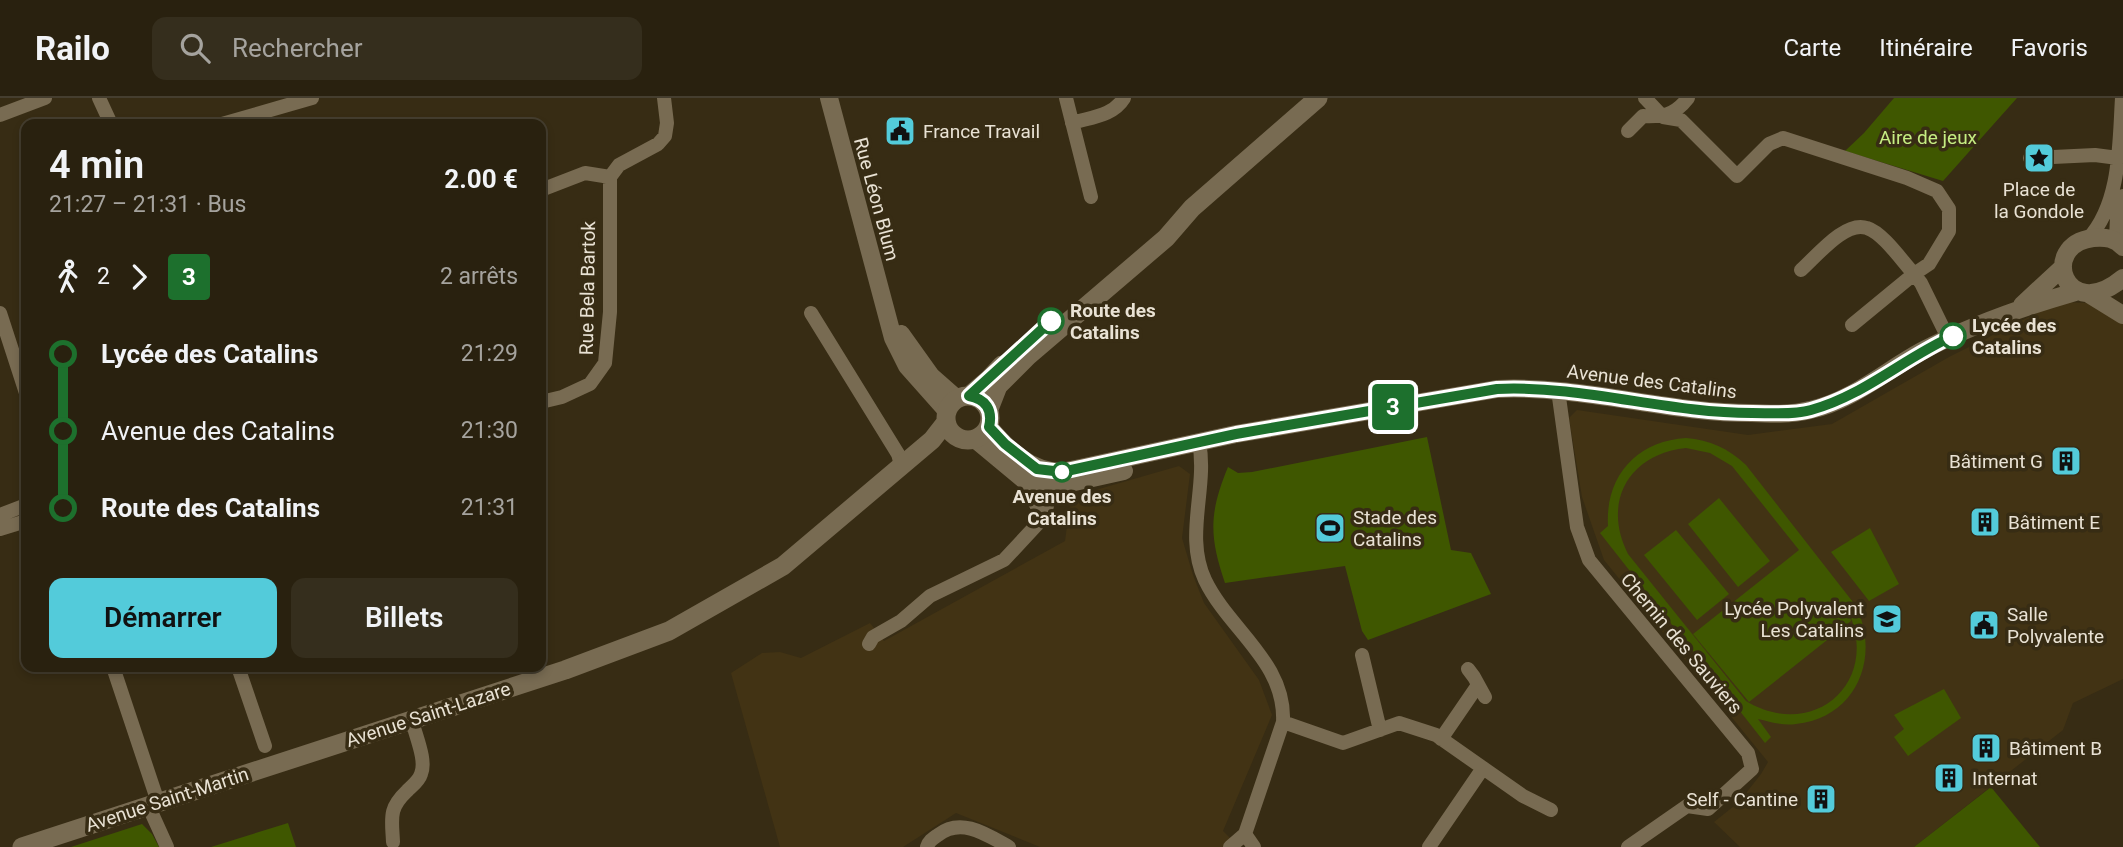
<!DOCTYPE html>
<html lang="fr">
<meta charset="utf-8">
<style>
body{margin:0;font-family:Roboto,sans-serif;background:#352e1d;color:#f1f3f6;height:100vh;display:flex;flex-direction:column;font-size:26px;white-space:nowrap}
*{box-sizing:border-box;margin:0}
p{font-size:23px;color:#a5a39e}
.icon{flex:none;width:38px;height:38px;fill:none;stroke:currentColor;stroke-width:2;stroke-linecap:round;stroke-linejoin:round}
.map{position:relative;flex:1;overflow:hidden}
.panel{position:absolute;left:21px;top:21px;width:525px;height:553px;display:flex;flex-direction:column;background:#29210f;border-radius:14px;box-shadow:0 4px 10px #0003,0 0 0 2px #453e2f}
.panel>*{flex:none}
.badge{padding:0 14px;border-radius:5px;font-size:24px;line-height:46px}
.map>.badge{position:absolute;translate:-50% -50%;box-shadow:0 0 0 4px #fff}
.legs{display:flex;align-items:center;gap:10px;height:77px;padding:0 28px;font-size:23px}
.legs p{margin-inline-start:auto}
.headline{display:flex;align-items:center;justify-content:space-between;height:119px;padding:0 28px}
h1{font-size:38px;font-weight:600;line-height:52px}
.cta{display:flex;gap:14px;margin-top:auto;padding:14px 28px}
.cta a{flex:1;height:80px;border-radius:14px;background:#53cbda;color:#111;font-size:28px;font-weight:600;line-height:80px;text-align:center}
.cta a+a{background:#352e1d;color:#f1f3f6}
ul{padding:0 28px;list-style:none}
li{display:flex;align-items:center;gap:24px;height:77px;font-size:26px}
li i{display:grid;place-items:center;width:10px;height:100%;margin:0 9px;background:currentColor}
li i::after{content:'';width:18px;height:18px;margin:-9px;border:5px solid;border-radius:50%;background:#29210f}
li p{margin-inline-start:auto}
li:first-child i{background:linear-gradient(#0000 50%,currentColor 0)}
li:last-child i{background:linear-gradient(currentColor 50%,#0000 0)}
header{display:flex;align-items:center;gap:42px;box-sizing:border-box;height:98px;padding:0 35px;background:#29210f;border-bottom:2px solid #453e2f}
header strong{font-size:33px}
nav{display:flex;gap:38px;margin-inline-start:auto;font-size:24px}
.search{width:490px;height:63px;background:#352e1d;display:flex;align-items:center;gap:18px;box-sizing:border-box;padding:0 24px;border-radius:14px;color:#a5a39e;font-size:26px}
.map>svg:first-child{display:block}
.built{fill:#423314}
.green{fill:#3f5700;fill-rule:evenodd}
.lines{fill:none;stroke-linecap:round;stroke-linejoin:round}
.minor{stroke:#786b52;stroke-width:14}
.tertiary{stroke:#786b52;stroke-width:18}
.secondary{stroke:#786b52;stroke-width:19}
.line-1-casing{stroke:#fff;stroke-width:16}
.line-1{stroke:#1d702d;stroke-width:10}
.stop-1-dot{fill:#fff;stroke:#1d702d;stroke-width:3.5}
.labels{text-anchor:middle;stroke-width:7;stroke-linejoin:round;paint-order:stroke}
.poi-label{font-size:19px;fill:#e9e2d4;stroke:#372c14;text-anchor:start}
.park-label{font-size:19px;fill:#c5ed82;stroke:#372c14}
.street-label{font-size:19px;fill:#e9e2d4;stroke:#372c14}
.stop-label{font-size:19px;font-weight:bold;fill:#e9e2d4;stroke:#372c14;text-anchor:start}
</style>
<header>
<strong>Railo</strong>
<div class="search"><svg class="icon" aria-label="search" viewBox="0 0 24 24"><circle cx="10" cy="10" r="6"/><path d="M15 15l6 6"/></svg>Rechercher</div>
<nav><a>Carte</a><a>Itinéraire</a><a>Favoris</a></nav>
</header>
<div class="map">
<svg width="2123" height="749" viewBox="0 0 2123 749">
<rect width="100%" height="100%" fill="#372c14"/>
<path class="built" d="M2059,204L2091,205L2123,226V581L2073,605L2063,632L1914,749H1740L1714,724L1739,704L1761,676L1768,664L1604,462L1582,399L1569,320L1577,312L1748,337L1832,326L1949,259Z
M1179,368L1190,376L1182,440L1193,477L1204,505L1259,582L1272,617L1223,733L1239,749H1040L956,715L903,749H780L731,575L762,555L780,554L801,560L870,525L884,543L1065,443L1071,399Z"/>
<path class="green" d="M1894,0H2017L1943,83L1845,53L1864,35Z
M1427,339L1451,452L1471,455L1491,496L1368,542L1362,533L1345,468L1225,485C1209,438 1209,415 1228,369L1238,375L1252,374Z
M1686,340C1710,342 1728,350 1746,367L1856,508C1881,560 1856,620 1796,626C1783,628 1771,624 1758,621L1771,639L1765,645L1600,435L1608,428C1605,378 1637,343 1686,340ZM1686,350L1710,355L1732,368L1799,452L1693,536L1749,604L1851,523L1849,515C1880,586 1812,643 1746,603L1628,456C1602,405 1628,356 1686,350Z
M1719,400L1770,463L1738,489L1688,426Z
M1870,430L1899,486L1869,503L1831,454Z
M1676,432L1729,496L1697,522L1644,457Z
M1944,591L1961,620L1908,658L1894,639L1904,631L1894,617Z
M1991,689L2040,749H1914Z
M288,725L296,749H211Z
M142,726L152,736L159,749H71Z"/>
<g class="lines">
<path class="minor" d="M99,0L111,26
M1066,0L1091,99
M1645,0L1663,19L1681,22L1737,78L1769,46L1783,40L1907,80L1937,93L1949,111V133L1929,166L1914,176L1921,185L1948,240
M0,17L45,0
M1072,25C1091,19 1113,18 1124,0
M222,26L312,0
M1628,33L1643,18C1663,19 1675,17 1688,0
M2030,60L2095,57L2118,60
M541,92L585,75L610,79
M2088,141C2121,105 2119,46 2122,0
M2116,142L2117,118L2123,98
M1801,172C1816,159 1845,122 1867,130C1883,135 1902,163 1914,176L1852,227
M0,215L26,295
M811,215L898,356L901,367
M1558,292L1577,429L1589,462L1748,655L1752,671L1708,711L1687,708L1628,749
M541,304L562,299L590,286L605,265L610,214V79L619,67L658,46L665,38L667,25L664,0
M1199,344C1208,390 1184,437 1205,482C1229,532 1286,564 1283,624L1245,736L1230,749
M1029,386L1035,405L1044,419
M0,417L26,407
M0,431L26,423
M869,546L873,539L901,523L930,498L1004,462L1044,419L1052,389
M1362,557L1380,632
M113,569L158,704
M238,569L265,648
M1468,571L1474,579L1485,599
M1283,624L1343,645L1399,625L1436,637L1523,698L1551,712
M1441,641L1478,587
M148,707L167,749
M1245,736L1254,749
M393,744C392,720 388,711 407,693C412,688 419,683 421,676C427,662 415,637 412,622
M927,749C929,743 932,741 938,737C961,719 986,736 1009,749
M1429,749L1483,670"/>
<path class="tertiary" d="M829,0L893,240L907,268L947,313
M2123,149C2115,140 2106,139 2093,140C2038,147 2065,228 2123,180
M2089,196L2123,217
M2022,207L2063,169
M901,236L931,278L956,300
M989,329C1008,352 1031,374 1062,374L1236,336L1497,291C1583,287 1666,315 1751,315C1770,316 1791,317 1810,312C1852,303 1885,273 1922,253C1971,227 2023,209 2075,194
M975,341L1029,386L1052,389L1124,373"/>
<path class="secondary" d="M946 320a22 22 0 1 1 44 0a22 22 0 1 1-44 0Z
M969,298L989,281L1002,267
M989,311L998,288L1028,258L1166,140L1192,110L1318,0
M22,749L565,572L669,533L783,468L932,342L946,324"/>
</g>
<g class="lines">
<g class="line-1-casing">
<path id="line-1" d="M1051,223L969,298C986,301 993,312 989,329L1005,346L1037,371L1062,374L1236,336L1497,291C1583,287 1667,315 1752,315C1771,315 1793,317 1811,312C1863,298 1904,260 1953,238"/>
</g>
<use href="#line-1" class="line-1"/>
</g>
<defs>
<g id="civic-square" transform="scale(1.575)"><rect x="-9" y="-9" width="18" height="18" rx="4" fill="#53cbda" stroke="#372c14"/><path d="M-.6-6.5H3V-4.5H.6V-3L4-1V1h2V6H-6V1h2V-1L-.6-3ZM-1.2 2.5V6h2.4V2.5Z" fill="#111"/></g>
<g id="sight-square" transform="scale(1.575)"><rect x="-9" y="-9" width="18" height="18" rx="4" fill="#53cbda" stroke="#372c14"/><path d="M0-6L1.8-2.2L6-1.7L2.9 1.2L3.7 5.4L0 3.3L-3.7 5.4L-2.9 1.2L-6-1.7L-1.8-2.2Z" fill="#111"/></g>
<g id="building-square" transform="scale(1.575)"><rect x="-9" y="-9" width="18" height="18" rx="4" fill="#53cbda" stroke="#372c14"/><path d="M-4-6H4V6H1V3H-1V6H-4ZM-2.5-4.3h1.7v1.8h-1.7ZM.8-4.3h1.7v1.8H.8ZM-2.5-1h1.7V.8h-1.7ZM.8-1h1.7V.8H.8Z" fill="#111"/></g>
<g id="stadium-square" transform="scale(1.575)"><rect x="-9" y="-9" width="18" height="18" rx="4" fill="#53cbda" stroke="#372c14"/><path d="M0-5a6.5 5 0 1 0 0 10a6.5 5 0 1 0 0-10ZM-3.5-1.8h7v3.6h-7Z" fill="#111"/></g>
<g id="school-square" transform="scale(1.575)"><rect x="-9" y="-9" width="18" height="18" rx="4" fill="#53cbda" stroke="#372c14"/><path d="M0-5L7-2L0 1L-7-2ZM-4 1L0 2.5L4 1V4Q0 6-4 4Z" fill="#111"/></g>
</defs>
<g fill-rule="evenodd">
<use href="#civic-square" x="900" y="33"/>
<use href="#sight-square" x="2039" y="60"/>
<use href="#building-square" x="2066" y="363"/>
<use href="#building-square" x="1985" y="424"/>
<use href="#stadium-square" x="1330" y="430"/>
<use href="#school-square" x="1887" y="521"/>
<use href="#civic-square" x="1984" y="527"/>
<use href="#building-square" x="1986" y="650"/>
<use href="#building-square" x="1949" y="680"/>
<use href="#building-square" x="1821" y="701"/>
</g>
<g class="stop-1-dot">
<circle cx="1051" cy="223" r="12"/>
<circle cx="1953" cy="238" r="12"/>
<circle cx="1062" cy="374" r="9"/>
</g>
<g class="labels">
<g class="poi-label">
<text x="923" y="40">France Travail</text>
<text x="2039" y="98" text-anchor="middle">Place de<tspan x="2039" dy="22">la Gondole</tspan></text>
<text x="2043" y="370" text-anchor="end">Bâtiment G</text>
<text x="1353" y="426">Stade des<tspan x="1353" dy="22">Catalins</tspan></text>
<text x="2008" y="431">Bâtiment E</text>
<text x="1864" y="517" text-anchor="end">Lycée Polyvalent<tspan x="1864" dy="22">Les Catalins</tspan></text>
<text x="2007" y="523">Salle<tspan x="2007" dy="22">Polyvalente</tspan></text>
<text x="2009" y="657">Bâtiment B</text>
<text x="1972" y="687">Internat</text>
<text x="1798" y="708" text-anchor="end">Self - Cantine</text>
</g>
<g class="park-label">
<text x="1928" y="46">Aire de jeux</text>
</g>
<g class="street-label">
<text transform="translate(877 101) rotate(75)" y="7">Rue Léon Blum</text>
<text transform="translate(587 190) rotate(-89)" y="7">Rue Bela Bartok</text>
<text transform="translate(1652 283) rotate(7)" y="7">Avenue des Catalins</text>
<text transform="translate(1682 545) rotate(50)" y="7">Chemin des Sauviers</text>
<text transform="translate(428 616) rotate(-18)" y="7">Avenue Saint-Lazare</text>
<text transform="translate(167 701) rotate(-18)" y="7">Avenue Saint-Martin</text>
</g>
<g class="stop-label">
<text x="1070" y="219">Route des<tspan x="1070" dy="22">Catalins</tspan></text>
<text x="1972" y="234">Lycée des<tspan x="1972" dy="22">Catalins</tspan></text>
<text x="1062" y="405" text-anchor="middle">Avenue des<tspan x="1062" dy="22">Catalins</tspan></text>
</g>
</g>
</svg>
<b class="badge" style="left:1393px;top:309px;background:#1d702d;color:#fff">3</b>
<section class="panel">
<div class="headline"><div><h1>4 min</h1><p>21:27 – 21:31 · Bus</p></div><b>2.00 €</b></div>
<div class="legs"><svg class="icon" aria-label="walk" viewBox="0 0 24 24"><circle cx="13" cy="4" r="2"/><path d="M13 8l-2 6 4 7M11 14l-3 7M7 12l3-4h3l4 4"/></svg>2<svg class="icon" aria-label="forward" viewBox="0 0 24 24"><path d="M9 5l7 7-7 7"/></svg><b class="badge" style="background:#1d702d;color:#fff">3</b><p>2 arrêts</p></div>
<ul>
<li><i style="color:#1d702d"></i><b>Lycée des Catalins</b><p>21:29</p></li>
<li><i style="color:#1d702d"></i><span>Avenue des Catalins</span><p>21:30</p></li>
<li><i style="color:#1d702d"></i><b>Route des Catalins</b><p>21:31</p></li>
</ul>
<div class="cta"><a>Démarrer</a><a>Billets</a></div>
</section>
</div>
